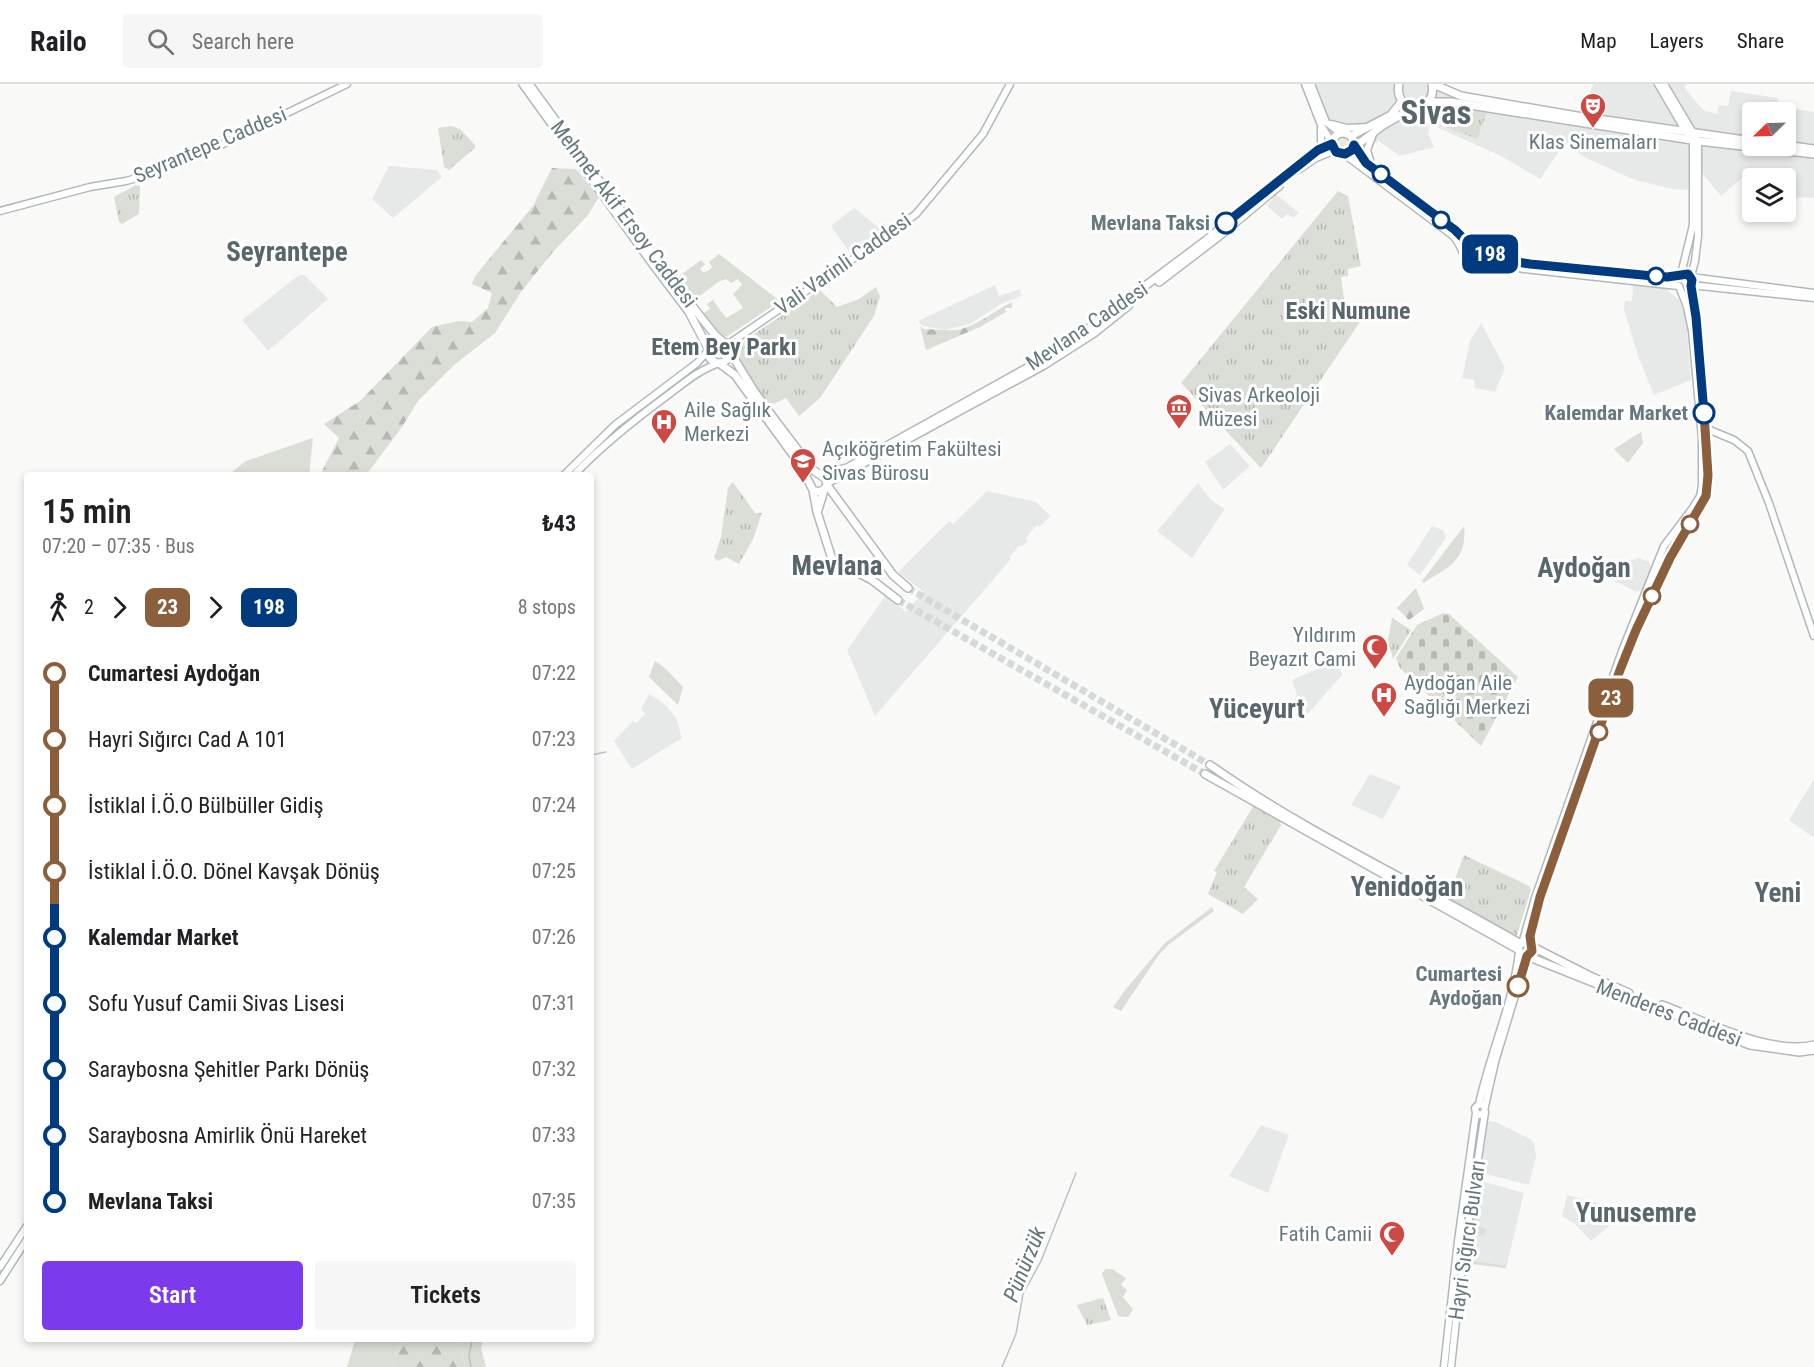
<!DOCTYPE html>
<meta charset="utf-8">
<style>
body{margin:0;font-family:"Roboto Condensed",sans-serif;background:#f6f6f6;color:#202124;height:100vh;display:flex;flex-direction:column;font-size:22px;white-space:nowrap}
*{box-sizing:border-box;margin:0}
p{font-size:20px;color:#757577}
.icon{flex:none;width:33px;height:33px;fill:none;stroke:currentColor;stroke-width:2;stroke-linecap:round;stroke-linejoin:round}
.map{position:relative;flex:1;overflow:hidden}
.side{position:absolute;left:24px;top:388px;width:570px;height:870px;display:flex;flex-direction:column;background:#fff;border-radius:6px;box-shadow:0 3px 9px #0003}
.side>*{flex:none}
.badge{padding:0 12px;border-radius:9px;font-size:21px;line-height:39px}
.needle{width:39px;rotate:247deg}
.fabs{position:absolute;left:1742px;top:18px;display:grid;gap:12px}
.fabs a{display:grid;place-items:center;width:54px;height:54px;border-radius:6px;background:#fff;box-shadow:0 3px 9px #0003;font-size:30px}
.map>.badge{position:absolute;translate:-50% -50%;box-shadow:0 0 0 3px #fff}
.legs{display:flex;align-items:center;gap:9px;height:66px;padding:0 18px;font-size:20px}
.legs p{margin-inline-start:auto}
.summary{display:flex;align-items:center;justify-content:space-between;height:102px;padding:0 18px}
h1{font-size:33px;font-weight:600;line-height:45px}
.primary-button{display:flex;gap:12px;margin-top:auto;padding:12px 18px}
.primary-button a{flex:1;height:69px;border-radius:6px;background:#7c3aed;color:#fff;font-size:24px;font-weight:600;line-height:69px;text-align:center}
.primary-button a+a{background:#f6f6f6;color:#202124}
ul{padding:0 18px;list-style:none}
li{display:flex;align-items:center;gap:21px;height:66px;font-size:22px}
li i{display:grid;place-items:center;width:9px;height:100%;margin:0 8px;background:currentColor}
li i::after{content:'';width:15px;height:15px;margin:-8px;border:4px solid;border-radius:50%;background:#fff}
li p{margin-inline-start:auto}
li:first-child i{background:linear-gradient(#0000 50%,currentColor 0)}
li:last-child i{background:linear-gradient(currentColor 50%,#0000 0)}
header{display:flex;align-items:center;gap:36px;box-sizing:border-box;height:84px;padding:0 30px;background:#fff;border-bottom:2px solid #e0e0e0}
header strong{font-size:28px}
nav{display:flex;gap:33px;margin-inline-start:auto;font-size:21px}
.search{width:420px;height:54px;background:#f6f6f6;display:flex;align-items:center;gap:15px;box-sizing:border-box;padding:0 21px;border-radius:6px;color:#757577;font-size:22px}
.map>svg:first-child{display:block}
.built{fill:#e7e9e8;fill-rule:evenodd}
.grass{fill:#dbded7}
.forest{fill:url(#forest-firs)}
.cemetery{fill:url(#cemetery-stones)}
.park{fill:url(#park-tufts)}
.lines{fill:none;stroke-linecap:round;stroke-linejoin:round}
.stream{stroke:#b7c4c5;stroke-width:1.5}
.primary-tunnel{stroke:#d4d9da;stroke-width:7;stroke-dasharray:7 3.5;stroke-linecap:butt}
.secondary-casing{stroke:#b1b8bb;stroke-width:9}
.primary-casing{stroke:#b3b8ba;stroke-width:10}
.secondary{stroke:#fff;stroke-width:6}
.primary{stroke:#fff;stroke-width:7}
.line-1-casing{stroke:#fff;stroke-width:14}
.line-2-casing{stroke:#fff;stroke-width:14}
.line-1{stroke:#8b5e3c;stroke-width:9}
.line-2{stroke:#003b80;stroke-width:9}
.stop-2-dot{fill:#fff;stroke:#003b80;stroke-width:3}
.stop-1-dot{fill:#fff;stroke:#8b5e3c;stroke-width:3}
.labels{text-anchor:middle;stroke-width:6;stroke-linejoin:round;paint-order:stroke}
.poi-label{font-size:21px;fill:#67797e;stroke:#fff;text-anchor:start}
.street-label{font-size:21px;fill:#67797e;stroke:#fff}
.stop-label{font-size:21px;font-weight:bold;fill:#67797e;stroke:#fff;text-anchor:end}
.water-label{font-size:22px;font-style:italic;fill:#637678;stroke:#fff}
.quarter-label{font-size:24px;font-weight:bold;fill:#59666b;stroke:#fff}
.district-label{font-size:27px;font-weight:bold;fill:#59666b;stroke:#fff}
.town-label{font-size:33px;font-weight:bold;fill:#59666b;stroke:#fff}
</style>
<header>
<strong>Railo</strong>
<div class="search"><svg class="icon" aria-label="search" viewBox="0 0 24 24"><circle cx="10" cy="10" r="6"/><path d="M15 15l6 6"/></svg>Search here</div>
<nav><a>Map</a><a>Layers</a><a>Share</a></nav>
</header>
<div class="map">
<svg width="1814" height="1283" viewBox="0 0 1814 1283">
<defs>
<pattern id="forest-firs" width="22" height="20" patternUnits="userSpaceOnUse" patternTransform="scale(1.5)"><rect width="22" height="20" fill="#dbded7"/><path d="M5 1l3.5 6h-7zM16 11l3.5 6h-7z" fill="#b5b9b4"/></pattern>
<pattern id="cemetery-stones" width="16" height="16" patternUnits="userSpaceOnUse" patternTransform="scale(1.5)"><rect width="16" height="16" fill="#dbded7"/><path d="M2 7V4a2 2 0 0 1 4 0v3zM10 15v-3a2 2 0 0 1 4 0v3z" fill="#b5b9b4"/></pattern>
<pattern id="park-tufts" width="24" height="20" patternUnits="userSpaceOnUse" patternTransform="scale(1.5)"><rect width="24" height="20" fill="#dbded7"/><path d="M3 7l-1-3M5 7V3M7 7l1-3M15 17l-1-3M17 17v-4M19 17l1-3" fill="none" stroke="#b5b9b4"/></pattern>
</defs>
<rect width="100%" height="100%" fill="#f9f9f8"/>
<path class="built" d="M1303,0H1439L1451,8L1577,31L1594,0H1687L1684,3L1703,26L1717,30L1719,21L1728,22L1731,7L1778,14L1777,22L1814,28V114L1801,113L1786,119L1785,94H1764L1754,84L1721,112L1701,88V107L1673,105L1635,96L1584,73L1565,59L1540,95L1501,72L1430,40L1428,50L1434,63L1400,72L1379,57L1343,73L1334,69L1318,41ZM1752,28H1785V62H1752Z
M389,82L437,86L442,93L393,134L372,115Z
M1276,110L1299,129L1293,134L1287,130L1282,135L1267,122Z
M854,124L886,149L852,172L831,142Z
M299,191H304L328,215L268,267L242,236Z
M995,201L999,212L1020,205L1021,212L1001,220L970,240L945,246L923,242L918,237Z
M1633,202H1655L1665,204L1679,216L1686,234L1691,296L1654,311L1638,272L1624,225L1625,217H1632Z
M1481,239L1505,284L1495,308L1475,304L1474,296L1462,294L1470,257Z
M1230,360L1250,382L1223,406L1205,378Z
M1198,399L1211,416L1225,425L1192,474L1157,447Z
M987,407L1036,418L1050,432L1040,443L1037,441L1026,454L1028,457L1022,462L1020,461L1009,473L1011,475L875,632L847,566L886,511L906,528L924,508L898,488L949,437L953,440Z
M1432,442L1443,446L1446,454L1420,491L1407,481Z
M1640,474L1649,478L1651,483V488L1643,505L1637,508L1606,493L1607,484Z
M1333,578L1343,590L1305,633L1291,621L1297,611L1292,596Z
M649,610L666,621L676,634L682,654L632,685L614,657L633,637L636,639L645,630L641,625Z
M1370,690L1401,702L1383,735L1351,721Z
M1814,695V754L1789,736Z
M1488,1037L1496,1038L1530,1055L1534,1059L1536,1073L1529,1101L1479,1088Z
M1261,1041L1289,1051L1268,1109L1229,1092Z
M1474,1095L1524,1109L1506,1184L1463,1179Z
M1567,1111L1625,1126L1607,1144L1591,1157L1575,1140L1562,1132Z"/>
<path class="grass" d="M719,170L780,217L726,253L717,249L703,229L710,225L707,220L713,216L726,234L743,224L733,210L742,201L738,195L731,199L726,195L718,198L697,214V217L700,218L696,220L678,193L701,176L705,180L700,185L703,188L708,187L712,183L709,178Z
M1641,348L1643,359L1628,379L1614,365Z
M313,354L309,391H228L246,377Z
M1464,442C1467,476 1450,483 1423,499L1422,497Z
M655,577L665,584L683,603L678,621L649,593Z
M1212,823L1214,827L1168,861L1158,872L1121,927L1113,923L1126,905L1165,859Z
M1471,1120L1482,1122L1478,1142L1486,1145L1484,1151L1477,1150L1473,1177L1506,1182V1184L1464,1179Z
M1106,1185H1112L1126,1194L1121,1201L1127,1206L1123,1213L1133,1225L1128,1233L1118,1232L1117,1229L1103,1193L1102,1189Z
M355,1256H402L393,1283H347Z
M460,1256H483L481,1264L486,1283H465Z"/>
<path class="forest" d="M552,84L576,85L599,113L588,131L552,169L521,208L495,249L454,281L418,317L402,343L366,391H320L339,354L324,340L360,317L432,243L458,237L472,238L488,224L492,209L472,200L475,192L533,122Z
M1012,218V224H1005L1006,228L980,243L926,266L920,242L923,245C934,245 946,247 957,246C977,242 994,227 1012,218Z
M1416,504L1424,525L1409,536L1397,524Z
M402,1256H460L465,1283H393Z"/>
<path class="cemetery" d="M1443,529L1449,530L1518,593L1481,662L1400,584L1396,574L1417,541Z"/>
<path class="park" d="M1444,22L1487,28L1477,55L1446,43L1442,26Z
M451,42L460,45L475,61V64L449,86L444,83L438,44Z
M136,101L140,102L139,130L122,140L119,138L114,113Z
M1338,107L1348,112L1361,182L1348,185V192L1341,193L1346,229L1361,225L1366,229L1261,384L1181,299Z
M876,203L880,212L874,232L820,314L799,332L786,314L771,321L735,276L736,262L820,206L837,223L859,215Z
M733,398L755,429H762L753,455L739,480L726,473L718,477L714,474L721,453L728,404Z
M1392,534L1411,546L1393,575L1388,556Z
M1254,721L1280,737L1281,741L1244,803L1258,815L1243,830L1208,810L1217,788L1214,787Z
M1464,771L1529,802L1531,806L1516,854L1444,815L1455,795Z
M1103,1214L1111,1236L1087,1241L1077,1221Z"/>
<g class="lines">
<path class="stream" d="M591,671L606,668
M471,1283L469,1272L472,1256
M1002,1283L1016,1250L1023,1210L1041,1177L1076,1089"/>
<path class="primary-tunnel" d="M908,504L1210,681
M898,516L1205,690"/>
<g class="secondary-casing">
<path id="secondary" d="M1305,0L1321,41L1332,59
M1311,0L1326,38L1340,49
M1658,0L1686,48L1693,56V141L1681,190
M1664,0L1698,57V152L1695,177L1691,192
M1331,40L1347,44L1368,43
M1354,61C1383,106 1440,123 1473,164
M1318,66L1321,60V42
M1344,70L1452,151C1464,162 1463,178 1472,184L1506,181L1524,185L1678,202
M1372,83L1367,66L1374,48
M0,127L90,103L126,97L158,88L223,60L347,0
M1465,171L1470,165L1477,164L1510,177L1530,180L1653,192L1667,193L1680,191
M1691,193L1814,209
M1691,201L1814,214
M1691,202L1696,233L1704,332
M727,261L853,175L916,130L983,50L1010,0
M1705,344L1734,356L1748,367L1769,419L1814,552
M563,392L615,341L697,279L708,267
M573,392C602,361 634,336 668,311C684,299 699,286 719,279
M1522,860L1535,814L1622,567L1664,462L1692,425L1700,412L1702,402V354L1692,247L1687,223L1679,202
M1529,860L1530,848L1540,813L1636,546L1670,475L1706,412L1708,391L1705,354
M1479,1020C1490,969 1513,920 1519,868
M1485,1022L1495,978L1527,872
M0,1183L27,1142
M0,1197L27,1155
M1444,1283L1458,1157L1476,1029L1475,1024L1479,1020L1485,1022L1484,1029L1480,1031L1476,1029
M1451,1283L1462,1181L1485,1028"/>
</g>
<g class="primary-casing">
<path id="primary" d="M523,0L652,179L689,228L709,266
M529,0L670,194L715,251L722,257
M1399,0C1393,31 1438,30 1432,0
M1433,0L1461,12L1577,32L1752,57
M1427,18H1451L1698,57L1814,70
M1332 60a11 11 0 1 1 22 0a11 11 0 1 1-22 0Z
M1351,52L1391,31L1402,17
M1354,60L1361,58L1382,42L1414,23
M1785,61L1814,65
M1299,85L1315,74L1334,66
M1159,198L1218,153L1279,102
M708 268a11 11 0 1 1 22 0a11 11 0 1 1-22 0Z
M730,268L754,307L772,332L813,386L826,395L827,401C824,407 819,409 813,406
M719,279L735,291L799,379L813,406L817,428L832,475L872,496L898,516
M821,391L847,384L1043,275L1069,259L1205,157L1309,72L1332,60
M827,399L1044,281L1094,249L1129,221
M827,401L893,491L908,504
M818,426L824,406
M1210,681C1308,750 1418,800 1521,860
M1205,690L1519,866
M1531,862L1592,893L1629,909
M1527,872L1750,961L1799,968L1814,966
M1662,921C1703,936 1770,972 1814,961"/>
</g>
<use href="#secondary" class="secondary"/>
<use href="#primary" class="primary"/>
</g>
<g class="lines">
<g class="line-1-casing">
<path id="line-1" d="M1518,902L1527,872L1532,867L1530,852L1540,813L1620,586L1636,546L1670,474L1706,412L1708,391L1704,329"/>
</g>
<g class="line-2-casing">
<path id="line-2" d="M1226,139L1318,66L1332,60L1336,68L1345,70L1352,66L1354,61L1366,79L1455,146L1473,164L1510,177L1530,180L1653,192L1667,193L1688,190L1692,196L1691,202L1696,233L1704,329"/>
</g>
<use href="#line-1" class="line-1"/>
<use href="#line-2" class="line-2"/>
</g>
<defs>
<g id="theatre-pin" transform="scale(1.35)"><path d="M0 17L-7.5 6A9.5 9.5 0 1 1 7.5 6Z" fill="#cd4a44" stroke="#fff"/><path d="M-5-5.5Q0-4 5-5.5V0Q5 5 0 6Q-5 5-5 0ZM-3.3-2.5H-1v1.5H-3.3ZM1-2.5H3.3v1.5H1ZM-2.8 1Q0 5.5 2.8 1Z" fill="#fff"/></g>
<g id="museum-pin" transform="scale(1.35)"><path d="M0 17L-7.5 6A9.5 9.5 0 1 1 7.5 6Z" fill="#cd4a44" stroke="#fff"/><path d="M0-6L6-3V-2H-6V-3ZM-5-1h2V3h-2ZM-1-1h2V3h-2ZM3-1h2V3H3ZM-6 4H6V6H-6Z" fill="#fff"/></g>
<g id="hospital-pin" transform="scale(1.35)"><path d="M0 17L-7.5 6A9.5 9.5 0 1 1 7.5 6Z" fill="#cd4a44" stroke="#fff"/><path d="M-5-5h3v3.5h4V-5h3V5h-3V1.5h-4V5h-3Z" fill="#fff"/></g>
<g id="university-pin" transform="scale(1.35)"><path d="M0 17L-7.5 6A9.5 9.5 0 1 1 7.5 6Z" fill="#cd4a44" stroke="#fff"/><path d="M0-5L7-2L0 1L-7-2ZM-4 1L0 2.5L4 1V4Q0 6-4 4Z" fill="#fff"/></g>
<g id="mosque-pin" transform="scale(1.35)"><path d="M0 17L-7.5 6A9.5 9.5 0 1 1 7.5 6Z" fill="#cd4a44" stroke="#fff"/><path d="M3.5-4.9A6 6 0 1 0 3.5 4.9A5 5 0 1 1 3.5-4.9Z" fill="#fff"/></g>
</defs>
<g fill-rule="evenodd">
<use href="#theatre-pin" x="1593" y="22"/>
<use href="#museum-pin" x="1179" y="323"/>
<use href="#hospital-pin" x="664" y="338"/>
<use href="#university-pin" x="803" y="377"/>
<use href="#mosque-pin" x="1375" y="563"/>
<use href="#hospital-pin" x="1384" y="611"/>
<use href="#mosque-pin" x="1392" y="1150"/>
</g>
<g class="stop-2-dot">
<circle cx="1381" cy="90" r="8"/>
<circle cx="1441" cy="136" r="8"/>
<circle cx="1226" cy="139" r="10"/>
<circle cx="1656" cy="192" r="8"/>
<circle cx="1704" cy="329" r="10"/>
</g>
<g class="stop-1-dot">
<circle cx="1690" cy="440" r="8"/>
<circle cx="1652" cy="512" r="8"/>
<circle cx="1599" cy="648" r="8"/>
<circle cx="1518" cy="902" r="10"/>
</g>
<g class="labels">
<g class="poi-label">
<text x="1593" y="65" text-anchor="middle">Klas Sinemaları</text>
<text x="1198" y="318">Sivas Arkeoloji<tspan x="1198" dy="24">Müzesi</tspan></text>
<text x="684" y="333">Aile Sağlık<tspan x="684" dy="24">Merkezi</tspan></text>
<text x="822" y="372">Açıköğretim Fakültesi<tspan x="822" dy="24">Sivas Bürosu</tspan></text>
<text x="1356" y="558" text-anchor="end">Yıldırım<tspan x="1356" dy="24">Beyazıt Cami</tspan></text>
<text x="1404" y="606">Aydoğan Aile<tspan x="1404" dy="24">Sağlığı Merkezi</tspan></text>
<text x="1372" y="1157" text-anchor="end">Fatih Camii</text>
</g>
<g class="street-label">
<text transform="translate(210 61) rotate(-23)" y="7">Seyrantepe Caddesi</text>
<text transform="translate(624 130) rotate(53)" y="7">Mehmet Akif Ersoy Caddesi</text>
<text transform="translate(843 180) rotate(-35)" y="7">Vali Varinli Caddesi</text>
<text transform="translate(1087 242) rotate(-34)" y="7">Mevlana Caddesi</text>
<text transform="translate(1669 929) rotate(21)" y="7">Menderes Caddesi</text>
<text transform="translate(1467 1156) rotate(-82)" y="7">Hayri Sığırcı Bulvarı</text>
</g>
<g class="stop-label">
<text x="1210" y="146">Mevlana Taksi</text>
<text x="1688" y="336">Kalemdar Market</text>
<text x="1502" y="897">Cumartesi<tspan x="1502" dy="24">Aydoğan</tspan></text>
</g>
<g class="water-label">
<text transform="translate(1024 1180) rotate(-68)" y="8">Pünürzük</text>
</g>
<g class="quarter-label">
<text x="1348" y="235">Eski Numune</text>
<text x="724" y="271">Etem Bey Parkı</text>
</g>
<g class="district-label">
<text x="287" y="177">Seyrantepe</text>
<text x="837" y="491">Mevlana</text>
<text x="1584" y="493">Aydoğan</text>
<text x="1257" y="634">Yüceyurt</text>
<text x="1407" y="812">Yenidoğan</text>
<text x="1778" y="818">Yeni</text>
<text x="1636" y="1138">Yunusemre</text>
</g>
<g class="town-label">
<text x="1436" y="40">Sivas</text>
</g>
</g>
</svg>
<div class="fabs">
<a><svg class="needle" viewBox="-14 -14 28 28"><path d="M0-13l5 13h-10z" fill="#e53935"/><path d="M0 13l5-13h-10z" fill="#757577"/></svg></a>
<a><svg class="icon" aria-label="layers" viewBox="0 0 24 24"><path d="M12 4l9 5-9 5-9-5zM3 14l9 5 9-5"/></svg></a>
</div>
<b class="badge" style="left:1611px;top:614px;background:#8b5e3c;color:#fff">23</b>
<b class="badge" style="left:1490px;top:170px;background:#003b80;color:#fff">198</b>
<section class="side">
<div class="summary"><div><h1>15 min</h1><p>07:20 – 07:35 · Bus</p></div><b>₺43</b></div>
<div class="legs"><svg class="icon" aria-label="walk" viewBox="0 0 24 24"><circle cx="13" cy="4" r="2"/><path d="M13 8l-2 6 4 7M11 14l-3 7M7 12l3-4h3l4 4"/></svg>2<svg class="icon" aria-label="forward" viewBox="0 0 24 24"><path d="M9 5l7 7-7 7"/></svg><b class="badge" style="background:#8b5e3c;color:#fff">23</b><svg class="icon" aria-label="forward" viewBox="0 0 24 24"><path d="M9 5l7 7-7 7"/></svg><b class="badge" style="background:#003b80;color:#fff">198</b><p>8 stops</p></div>
<ul>
<li><i style="color:#8b5e3c"></i><b>Cumartesi Aydoğan</b><p>07:22</p></li>
<li><i style="color:#8b5e3c"></i><span>Hayri Sığırcı Cad A 101</span><p>07:23</p></li>
<li><i style="color:#8b5e3c"></i><span>İstiklal İ.Ö.O Bülbüller Gidiş</span><p>07:24</p></li>
<li><i style="color:#8b5e3c"></i><span>İstiklal İ.Ö.O. Dönel Kavşak Dönüş</span><p>07:25</p></li>
<li><i style="color:#003b80"></i><b>Kalemdar Market</b><p>07:26</p></li>
<li><i style="color:#003b80"></i><span>Sofu Yusuf Camii Sivas Lisesi</span><p>07:31</p></li>
<li><i style="color:#003b80"></i><span>Saraybosna Şehitler Parkı Dönüş</span><p>07:32</p></li>
<li><i style="color:#003b80"></i><span>Saraybosna Amirlik Önü Hareket</span><p>07:33</p></li>
<li><i style="color:#003b80"></i><b>Mevlana Taksi</b><p>07:35</p></li>
</ul>
<div class="primary-button"><a>Start</a><a>Tickets</a></div>
</section>
</div>
